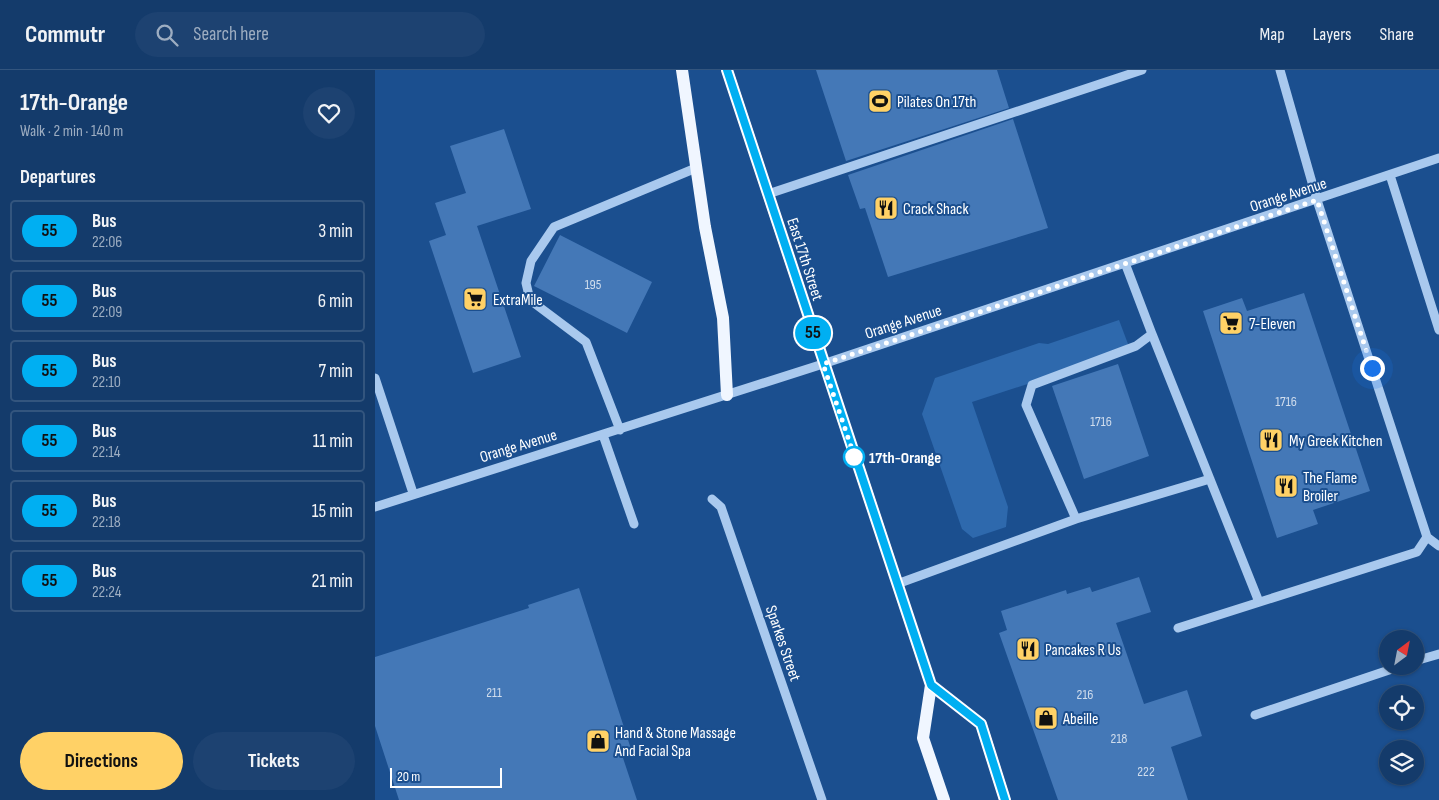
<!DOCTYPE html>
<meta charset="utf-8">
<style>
body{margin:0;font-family:"Sofia Sans Condensed",sans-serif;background:#1d4271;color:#f1f3f6;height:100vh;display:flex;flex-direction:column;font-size:19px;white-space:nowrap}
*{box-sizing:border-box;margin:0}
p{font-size:16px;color:#9dadc1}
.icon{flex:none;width:28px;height:28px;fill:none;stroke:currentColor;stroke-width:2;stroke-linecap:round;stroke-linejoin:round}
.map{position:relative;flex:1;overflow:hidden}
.panel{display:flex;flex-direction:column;background:#143b6b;width:375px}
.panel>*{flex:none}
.badge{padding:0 10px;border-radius:16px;font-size:18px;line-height:32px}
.needle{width:32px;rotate:32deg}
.fabs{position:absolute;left:1004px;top:560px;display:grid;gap:10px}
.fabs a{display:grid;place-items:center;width:45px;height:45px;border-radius:50%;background:#143b6b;box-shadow:0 1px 4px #0004,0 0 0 1px #33557e;font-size:25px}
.scale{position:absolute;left:15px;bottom:12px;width:112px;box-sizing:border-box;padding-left:5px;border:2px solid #fff;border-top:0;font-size:14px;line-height:18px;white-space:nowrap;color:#fff;-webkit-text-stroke:4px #1b4f8f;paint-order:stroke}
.you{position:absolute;width:25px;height:25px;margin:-12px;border:4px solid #fff;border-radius:50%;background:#1a73e8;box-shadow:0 0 0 8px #1a73e833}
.map>.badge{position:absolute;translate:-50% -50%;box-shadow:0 0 0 2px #fff}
h2{padding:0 20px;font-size:19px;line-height:45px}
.round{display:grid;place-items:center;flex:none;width:52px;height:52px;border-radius:26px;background:#1d4271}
.head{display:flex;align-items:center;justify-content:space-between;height:85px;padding:0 20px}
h1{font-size:24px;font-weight:700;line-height:38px}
.button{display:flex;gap:10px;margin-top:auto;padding:10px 20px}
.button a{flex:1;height:58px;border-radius:30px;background:#ffd166;color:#111;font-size:20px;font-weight:700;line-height:58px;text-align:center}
.button a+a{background:#1d4271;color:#f1f3f6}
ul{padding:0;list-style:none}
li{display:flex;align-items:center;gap:15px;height:62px;margin:0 10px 8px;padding:0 10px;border:2px solid #33557e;border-radius:5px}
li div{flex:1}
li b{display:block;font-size:19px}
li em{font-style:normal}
li .badge{min-width:55px;font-weight:700;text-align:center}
header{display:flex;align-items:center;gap:30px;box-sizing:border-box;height:70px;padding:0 25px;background:#143b6b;border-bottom:1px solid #33557e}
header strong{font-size:24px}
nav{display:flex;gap:28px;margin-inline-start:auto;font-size:18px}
.search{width:350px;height:45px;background:#1d4271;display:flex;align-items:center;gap:12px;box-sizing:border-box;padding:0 18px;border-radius:28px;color:#9dadc1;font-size:19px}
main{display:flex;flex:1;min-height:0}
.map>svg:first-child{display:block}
.green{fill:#2e69ad}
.building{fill:#4478b7}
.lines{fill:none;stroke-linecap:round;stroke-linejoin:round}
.minor{stroke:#a9c9ee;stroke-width:9}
.major{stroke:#f0f6ff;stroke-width:12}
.line-casing{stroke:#fff;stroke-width:11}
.line{stroke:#00aff2;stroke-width:8}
.walk{stroke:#fff;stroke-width:5;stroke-dasharray:0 9}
.stop-dot{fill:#fff;stroke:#00aff2;stroke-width:2.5}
.labels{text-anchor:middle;stroke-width:4;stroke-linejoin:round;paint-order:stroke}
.number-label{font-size:14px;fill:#d0dded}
.poi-label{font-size:16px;fill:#fff;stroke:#1b4f8f;text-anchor:start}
.street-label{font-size:16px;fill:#fff;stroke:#1b4f8f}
.stop-label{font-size:16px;font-weight:bold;fill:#fff;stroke:#1b4f8f;text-anchor:start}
</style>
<header>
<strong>Commutr</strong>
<div class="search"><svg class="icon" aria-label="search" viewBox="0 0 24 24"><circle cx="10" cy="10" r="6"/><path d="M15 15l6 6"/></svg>Search here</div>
<nav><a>Map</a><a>Layers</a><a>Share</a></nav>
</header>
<main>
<section class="panel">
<div class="head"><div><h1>17th-Orange</h1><p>Walk · 2 min · 140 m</p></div><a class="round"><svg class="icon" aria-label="heart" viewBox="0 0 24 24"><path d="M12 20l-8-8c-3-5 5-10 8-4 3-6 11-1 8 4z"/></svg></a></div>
<h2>Departures</h2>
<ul>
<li><span class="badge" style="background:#00aff2;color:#111">55</span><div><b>Bus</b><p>22:06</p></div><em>3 min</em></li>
<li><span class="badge" style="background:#00aff2;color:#111">55</span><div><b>Bus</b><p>22:09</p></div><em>6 min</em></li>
<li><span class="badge" style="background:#00aff2;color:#111">55</span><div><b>Bus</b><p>22:10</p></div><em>7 min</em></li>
<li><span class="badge" style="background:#00aff2;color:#111">55</span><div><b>Bus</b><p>22:14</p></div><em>11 min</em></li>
<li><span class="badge" style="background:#00aff2;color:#111">55</span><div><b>Bus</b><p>22:18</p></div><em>15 min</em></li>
<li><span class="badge" style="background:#00aff2;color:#111">55</span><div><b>Bus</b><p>22:24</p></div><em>21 min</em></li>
</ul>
<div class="button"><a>Directions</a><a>Tickets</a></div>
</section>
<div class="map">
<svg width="1064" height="730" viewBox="0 0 1064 730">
<rect width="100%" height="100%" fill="#1b4f8f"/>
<path class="green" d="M744,250L753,274L748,283L597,332L633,437L631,457L598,468L587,459L547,344L560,308L664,273L673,274Z"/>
<path class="building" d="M441,0H622L634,38L471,91Z
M638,49L673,158L513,207L490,138L485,139L473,105Z
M129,59L156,139L102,156L146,287L98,303L54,171L71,165L60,133L91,123L75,76Z
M185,165L277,212L252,263L159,216Z
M929,223L995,421L938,440L943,454L902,468L828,241L867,228L872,241Z
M743,294L774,386L709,409L677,316Z
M764,507L776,542L741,553L769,634L812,620L827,666L796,677L813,730H683L624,563L632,560L626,541L691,520L692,524L715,517L717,522Z
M204,518L256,679L246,682L262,730H24L0,656V587L154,538L153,535Z"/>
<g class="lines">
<path class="minor" d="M1015,105L1064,260
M393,124L767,0
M777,264L884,532
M0,308L38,423
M245,360L211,272L155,230L151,213L156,191L179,157L321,98
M228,365L259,454
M337,429L346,437L447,730
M0,437L448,294L1064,88
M701,449L835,409
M1052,467L1064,476
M522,514L701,449L651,335L657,315L761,276L777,264L750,193
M803,558L1042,482L1052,467L942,130L905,0
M1040,591L1064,584
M880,645L1026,596"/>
<path class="major" d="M307,0L330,157L348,248L352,325
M352,0L556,615L548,668L569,730
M556,615L606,654L630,730"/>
</g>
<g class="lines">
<g class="line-casing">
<path id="line" d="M352,0L556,615L606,654L630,730"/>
</g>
<use href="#line" class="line"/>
<path class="walk" d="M479,387L482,394L448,294L942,130L997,298"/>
</g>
<defs>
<g id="stadium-square" transform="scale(1.25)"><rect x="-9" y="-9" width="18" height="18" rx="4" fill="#ffd166" stroke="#1b4f8f"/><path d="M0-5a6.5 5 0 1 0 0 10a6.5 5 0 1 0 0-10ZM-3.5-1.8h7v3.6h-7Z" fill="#111"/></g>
<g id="restaurant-square" transform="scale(1.25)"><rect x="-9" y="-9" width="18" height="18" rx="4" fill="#ffd166" stroke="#1b4f8f"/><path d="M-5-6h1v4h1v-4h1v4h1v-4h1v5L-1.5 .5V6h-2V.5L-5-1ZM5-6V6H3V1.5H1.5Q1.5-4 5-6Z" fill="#111"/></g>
<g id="supermarket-square" transform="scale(1.25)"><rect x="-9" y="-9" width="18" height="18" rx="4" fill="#ffd166" stroke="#1b4f8f"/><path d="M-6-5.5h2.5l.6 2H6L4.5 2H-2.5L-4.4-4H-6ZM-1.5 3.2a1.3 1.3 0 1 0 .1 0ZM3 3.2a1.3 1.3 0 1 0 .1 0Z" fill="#111"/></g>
<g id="shop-square" transform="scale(1.25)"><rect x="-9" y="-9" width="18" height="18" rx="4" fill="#ffd166" stroke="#1b4f8f"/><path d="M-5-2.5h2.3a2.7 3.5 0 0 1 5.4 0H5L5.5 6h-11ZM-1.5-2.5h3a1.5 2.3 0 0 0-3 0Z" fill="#111"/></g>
</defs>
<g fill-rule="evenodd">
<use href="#stadium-square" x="505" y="31"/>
<use href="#restaurant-square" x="511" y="138"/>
<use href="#supermarket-square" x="100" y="229"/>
<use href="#supermarket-square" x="856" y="253"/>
<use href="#restaurant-square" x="896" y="370"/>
<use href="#restaurant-square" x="911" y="416"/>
<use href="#restaurant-square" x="653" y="579"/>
<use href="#shop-square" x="671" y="648"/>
<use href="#shop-square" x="223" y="671"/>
</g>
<circle class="stop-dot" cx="479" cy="387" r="10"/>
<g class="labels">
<g class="number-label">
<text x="218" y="219">195</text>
<text x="911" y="336">1716</text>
<text x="726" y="356">1716</text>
<text x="119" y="627">211</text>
<text x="710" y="629">216</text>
<text x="744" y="673">218</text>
<text x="771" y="706">222</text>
</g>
<g class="poi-label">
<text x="522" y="37">Pilates On 17th</text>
<text x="528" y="144">Crack Shack</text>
<text x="118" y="235">ExtraMile</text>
<text x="874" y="259">7-Eleven</text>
<text x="914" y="376">My Greek Kitchen</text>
<text x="928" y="413">The Flame<tspan x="928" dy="18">Broiler</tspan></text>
<text x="670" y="585">Pancakes R Us</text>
<text x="688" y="654">Abeille</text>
<text x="240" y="668">Hand &amp; Stone Massage<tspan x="240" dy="18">And Facial Spa</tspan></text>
</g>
<g class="street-label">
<text transform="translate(913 124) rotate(-18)" y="6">Orange Avenue</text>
<text transform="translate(431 189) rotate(72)" y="6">East 17th Street</text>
<text transform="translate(528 251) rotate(-18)" y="6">Orange Avenue</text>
<text transform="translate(143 375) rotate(-17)" y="6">Orange Avenue</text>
<text transform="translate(409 573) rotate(71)" y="6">Sparkes Street</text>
</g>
<g class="stop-label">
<text x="494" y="393">17th-Orange</text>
</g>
</g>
</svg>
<div class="fabs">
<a><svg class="needle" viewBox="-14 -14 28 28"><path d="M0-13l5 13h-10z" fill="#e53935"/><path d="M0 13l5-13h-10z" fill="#9dadc1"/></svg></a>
<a><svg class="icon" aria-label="locate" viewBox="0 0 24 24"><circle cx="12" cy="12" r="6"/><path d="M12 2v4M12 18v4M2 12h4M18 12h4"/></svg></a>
<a><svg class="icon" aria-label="layers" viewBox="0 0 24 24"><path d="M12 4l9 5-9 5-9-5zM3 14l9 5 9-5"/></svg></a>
</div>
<div class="scale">20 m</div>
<div class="you" style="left:997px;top:298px"></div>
<b class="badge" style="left:438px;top:263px;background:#00aff2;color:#111">55</b>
</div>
</main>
